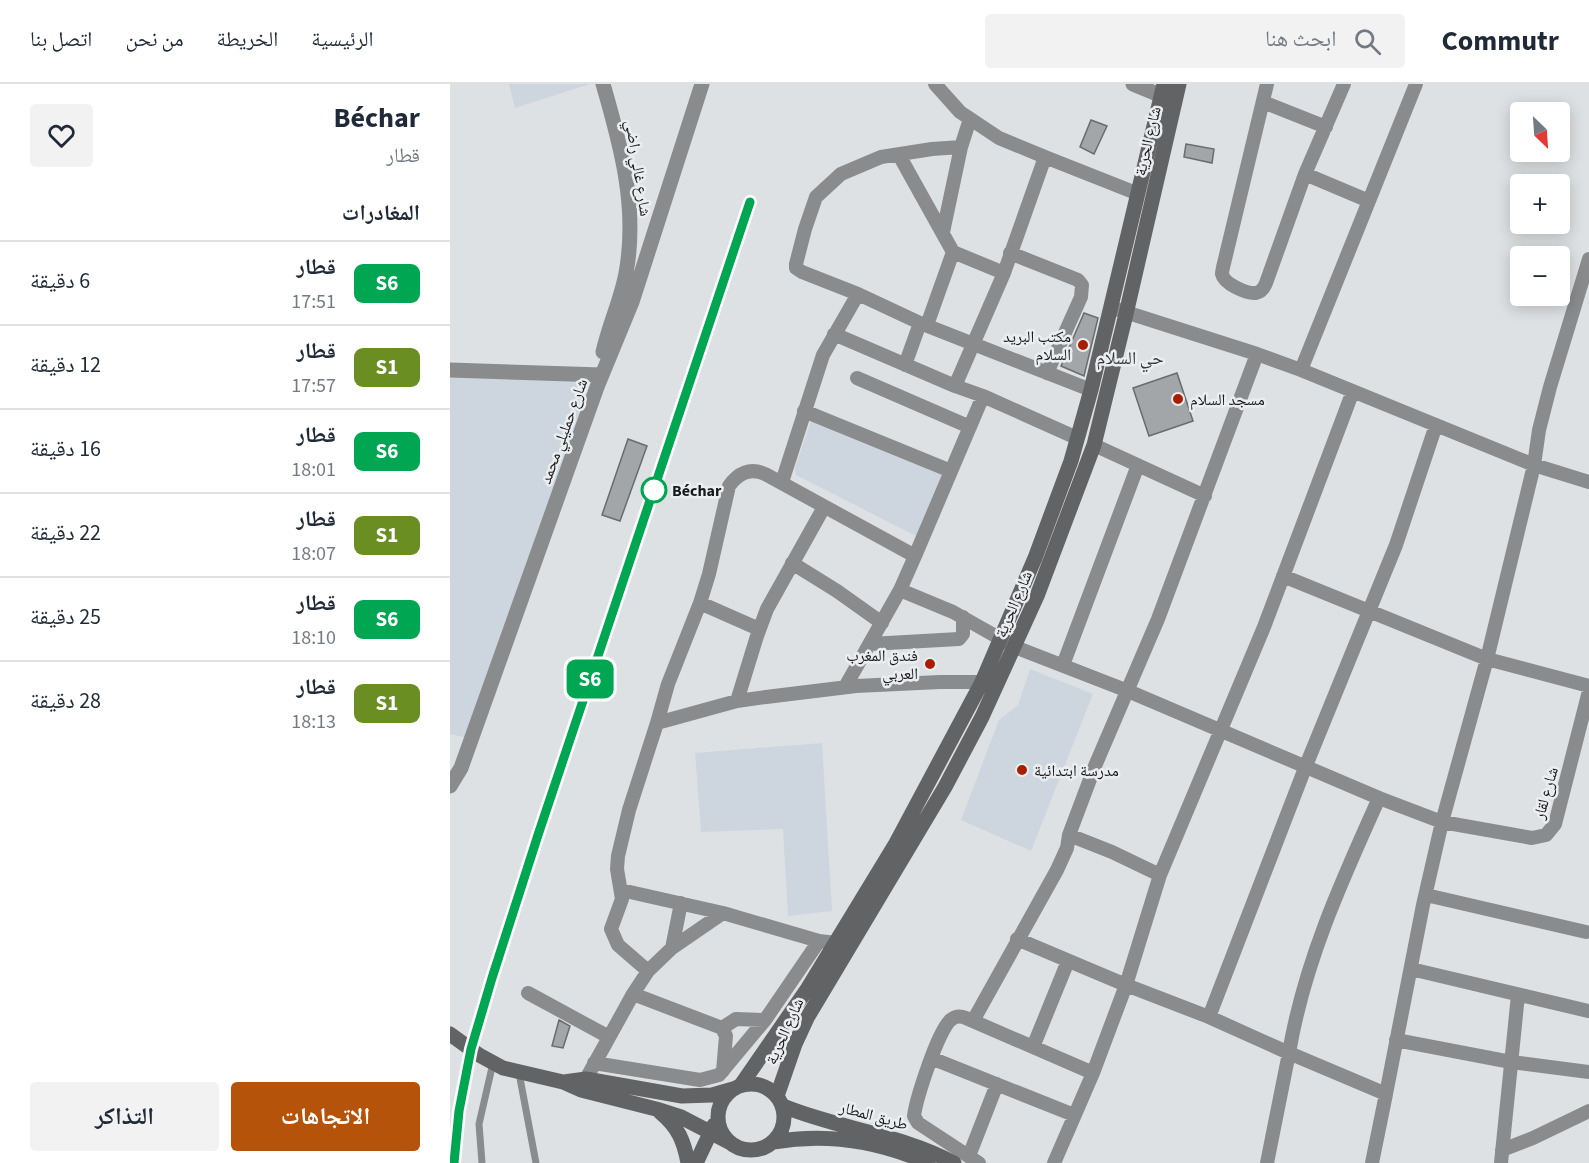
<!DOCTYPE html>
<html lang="ar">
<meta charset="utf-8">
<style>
body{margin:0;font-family:"Source Sans 3","Noto Naskh Arabic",sans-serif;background:#f2f2f3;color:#1f2937;direction:rtl;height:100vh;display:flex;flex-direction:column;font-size:22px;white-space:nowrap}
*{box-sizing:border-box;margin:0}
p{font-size:20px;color:#747a83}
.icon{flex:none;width:33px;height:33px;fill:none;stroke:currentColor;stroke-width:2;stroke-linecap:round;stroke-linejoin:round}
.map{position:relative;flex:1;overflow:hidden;direction:ltr}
.panel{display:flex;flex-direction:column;background:#fff;width:450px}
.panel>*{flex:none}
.badge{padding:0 12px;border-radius:9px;font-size:21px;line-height:39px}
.needle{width:39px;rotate:155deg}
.controls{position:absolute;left:1060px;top:18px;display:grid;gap:12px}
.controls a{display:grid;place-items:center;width:60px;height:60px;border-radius:6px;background:#fff;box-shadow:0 3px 15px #0003;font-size:30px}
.map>.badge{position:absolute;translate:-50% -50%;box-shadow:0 0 0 3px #fff}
h2{padding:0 30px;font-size:22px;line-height:54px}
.round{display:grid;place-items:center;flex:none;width:63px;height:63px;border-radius:6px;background:#f2f2f3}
.headline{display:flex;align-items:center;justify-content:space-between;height:102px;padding:0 30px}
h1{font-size:28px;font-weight:700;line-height:45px}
.button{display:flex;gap:12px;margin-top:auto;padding:12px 30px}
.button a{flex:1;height:69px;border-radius:6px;background:#b45309;color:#fff;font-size:24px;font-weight:700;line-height:69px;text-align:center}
.button a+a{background:#f2f2f3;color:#1f2937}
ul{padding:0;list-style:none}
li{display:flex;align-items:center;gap:18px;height:84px;padding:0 30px;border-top:2px solid #e0e1e3}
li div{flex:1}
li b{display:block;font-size:22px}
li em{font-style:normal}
li .badge{min-width:66px;font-weight:700;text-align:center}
header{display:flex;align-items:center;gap:36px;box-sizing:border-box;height:84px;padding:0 30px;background:#fff;border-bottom:2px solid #e0e1e3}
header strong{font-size:28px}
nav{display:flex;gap:33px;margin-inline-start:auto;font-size:21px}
.search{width:420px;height:54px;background:#f2f2f3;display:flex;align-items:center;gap:15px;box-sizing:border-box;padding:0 21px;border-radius:6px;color:#747a83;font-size:22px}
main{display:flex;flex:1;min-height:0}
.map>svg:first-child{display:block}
.built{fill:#cdd6de}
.building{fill:#a3a6a8;stroke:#696c6e;stroke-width:1.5}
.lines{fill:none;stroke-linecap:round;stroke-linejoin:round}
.service{stroke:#8a8b8c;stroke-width:7}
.minor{stroke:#8a8b8c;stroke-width:14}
.tertiary{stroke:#8a8b8c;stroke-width:15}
.secondary{stroke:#616364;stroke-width:15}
.rail-casing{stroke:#535556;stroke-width:5}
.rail{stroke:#ebeef0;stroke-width:3;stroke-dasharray:9;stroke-linecap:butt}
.line-casing{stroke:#fff;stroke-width:14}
.line{stroke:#00a651;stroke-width:9}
.poi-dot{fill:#ab1d03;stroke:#ebeef0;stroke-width:2}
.stop-dot{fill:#fff;stroke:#00a651;stroke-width:3}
.labels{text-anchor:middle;stroke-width:5;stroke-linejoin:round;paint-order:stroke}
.street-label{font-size:16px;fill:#18191a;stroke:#ebeef0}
.poi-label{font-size:16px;fill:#18191a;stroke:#ebeef0;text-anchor:end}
.stop-label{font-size:16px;font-weight:bold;fill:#18191a;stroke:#ebeef0;text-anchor:start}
.neighbourhood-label{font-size:18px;fill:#343638;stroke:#ebeef0}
</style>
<header>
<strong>Commutr</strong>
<div class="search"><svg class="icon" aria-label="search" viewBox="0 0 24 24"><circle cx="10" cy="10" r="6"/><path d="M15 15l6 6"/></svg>ابحث هنا</div>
<nav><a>الرئيسية</a><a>الخريطة</a><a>من نحن</a><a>اتصل بنا</a></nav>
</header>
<main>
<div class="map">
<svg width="1139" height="1079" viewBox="0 0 1139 1079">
<rect width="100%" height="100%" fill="#dee1e3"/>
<path class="built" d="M59,0H140L65,24Z
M0,293L128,296L137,309L18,654L0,650Z
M364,328L504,381L472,455L346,391L345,384Z
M580,585L643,610L581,767L511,736L549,636L568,621Z
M372,659L382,827L338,832L333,745L251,748L245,669Z"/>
<path class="building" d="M641,36L657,42L644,70L630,63Z
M736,60L764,65L762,79L734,73Z
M634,229L648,234L634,292L611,282Z
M727,289L743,337L699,352L683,304Z
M178,355L197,362L170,437L152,431Z
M109,936L120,942L113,964L102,962Z"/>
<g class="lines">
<path class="service" d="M69,989L86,1079
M32,1079L29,1040L43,979"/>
<path class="minor" d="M485,0L510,28L549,54L595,73
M817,0L776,171C775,176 772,185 772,190C774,200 797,210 806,209C811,208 814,204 816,199L855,90
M894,0L855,90L919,117
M813,18L876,43
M511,63L520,35
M449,71L503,168
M560,169L628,196L632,201L631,213L597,289
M1139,175L1100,303L1089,346L1084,381L1139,398
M408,210L352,188L346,184V180L355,145L366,113L391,90L431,73L482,65L511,63L493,148
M666,225L807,270L851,286L1084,381L1037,575L992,738L973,821L936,1010
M477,241L503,168L554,189
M384,250L505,302
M455,281L470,239
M851,286L966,0
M407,294L520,343
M533,312L505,302L554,189L595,73L686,109
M354,327L501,387
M644,361L755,412
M332,398L373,271L408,210L470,239L641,306
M465,472L533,312L627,354
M342,479L387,507L432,539
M833,492L1037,575L1139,602
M250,519L309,545
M420,560L509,555L513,550V533
M613,581L688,381
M395,603L450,506L503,528L565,563L678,607L929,714L992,738L1082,754L1096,751L1105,740L1139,607
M287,617L307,552L317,525L374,423
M207,639L218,600L250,519L259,490L279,402C288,389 300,383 315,390L465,472L450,506
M619,751L662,768L710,791
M171,806L273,829
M976,811L1136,848
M567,855L676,901L759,933L839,969C854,879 892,796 929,714
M222,864L231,819
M961,885L1138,927
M198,887L168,861L161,845L172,815L167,785L168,772L179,726L207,639L287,617L316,613L406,602L490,598H532
M78,909L159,953
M183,910L272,944L276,952L273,987
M759,933L855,684L946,461L986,341
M523,937L607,786L617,764L619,751L645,682L708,535L807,270
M272,944L286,935L315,936
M946,956L1061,978L1139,988
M583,963L618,877
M481,974L624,1031
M144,979L250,996L269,991L315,936L369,857
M136,995L183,910L198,887L222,864L273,829L369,857L386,859
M1052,1066L1083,1054L1139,1027
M519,1072L547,1000
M529,1079L468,1039L464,1032C466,1016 489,942 502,935C506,932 511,932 516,934L643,989
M604,1079L643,989L676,901L710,791L814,543L903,307
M817,1079L839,969L936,1010L922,1079
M1051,1079L1068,911"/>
<path class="tertiary" d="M683,0L722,16
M153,268C159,241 171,216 176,189C188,124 171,62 153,0
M0,286L152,291
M0,702L11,684L147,303L182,218L252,0"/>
<path class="secondary" d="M0,950L29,971L53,984L113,998L131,1006L206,1025L231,1033L279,1058
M114,998L136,995L232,1012L262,1011L283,1005
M268 1033a33 33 0 1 1 66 0a33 33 0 1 1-66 0Z
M291,1001L358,904L445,761L532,598L585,474L621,377L641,306L714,0
M327,1012L345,960L357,934L495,703L532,633L587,512L644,361L676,230L729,0
M333,1022C389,1045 450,1050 504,1079
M211,1029C228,1043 234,1057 238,1079
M323,1058C376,1049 429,1057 478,1079
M246,1079L264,1041"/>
<g class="rail-casing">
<path id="rail" d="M4,1079C5,979 53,870 80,774L300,118"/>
</g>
<use href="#rail" class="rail"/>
</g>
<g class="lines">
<g class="line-casing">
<path id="line" d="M4,1079L9,1027L21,965L42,894L88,751L300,118"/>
</g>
<use href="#line" class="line"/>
</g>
<g class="poi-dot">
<circle cx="633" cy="261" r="6"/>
<circle cx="728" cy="315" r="6"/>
<circle cx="480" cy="580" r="6"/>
<circle cx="572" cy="686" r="6"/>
</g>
<circle class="stop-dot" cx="204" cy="406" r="12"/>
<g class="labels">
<g class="street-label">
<text transform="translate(697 57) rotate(-77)" y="6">شارع الحرية</text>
<text transform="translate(189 84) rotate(81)" y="6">شارع غالي راضي</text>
<text transform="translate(113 347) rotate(-70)" y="6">شارع حمليلي محمد</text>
<text transform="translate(563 520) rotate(-67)" y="6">شارع الحرية</text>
<text transform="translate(1095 709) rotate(-74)" y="6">شارع لقار</text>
<text transform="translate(334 947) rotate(-66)" y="6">شارع الحرية</text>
<text transform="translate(424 1031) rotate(15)" y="6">طريق المطار</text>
</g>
<g class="poi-label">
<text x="621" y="258">مكتب البريد<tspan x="621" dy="18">السلام</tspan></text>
<text x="740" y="321" text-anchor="start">مسجد السلام</text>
<text x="468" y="577">فندق المغرب<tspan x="468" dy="18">العربي</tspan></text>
<text x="584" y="692" text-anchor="start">مدرسة ابتدائية</text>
</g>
<g class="stop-label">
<text x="222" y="412">Béchar</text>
</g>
<g class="neighbourhood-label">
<text x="680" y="280">حي السلام</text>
</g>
</g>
</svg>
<div class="controls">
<a><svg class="needle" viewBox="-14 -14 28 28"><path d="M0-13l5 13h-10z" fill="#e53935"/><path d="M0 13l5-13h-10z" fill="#747a83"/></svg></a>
<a>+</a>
<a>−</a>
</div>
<b class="badge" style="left:140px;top:595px;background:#00a651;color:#fff">S6</b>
</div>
<section class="panel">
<div class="headline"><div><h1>Béchar</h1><p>قطار</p></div><a class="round"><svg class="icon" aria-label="heart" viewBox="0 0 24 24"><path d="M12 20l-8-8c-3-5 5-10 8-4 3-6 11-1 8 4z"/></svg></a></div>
<h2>المغادرات</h2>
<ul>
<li><span class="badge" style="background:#00a651;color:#fff">S6</span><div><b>قطار</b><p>17:51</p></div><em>6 دقيقة</em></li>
<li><span class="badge" style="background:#6b8e23;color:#fff">S1</span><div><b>قطار</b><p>17:57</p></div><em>12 دقيقة</em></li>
<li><span class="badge" style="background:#00a651;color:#fff">S6</span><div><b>قطار</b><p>18:01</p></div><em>16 دقيقة</em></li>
<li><span class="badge" style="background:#6b8e23;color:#fff">S1</span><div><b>قطار</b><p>18:07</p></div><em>22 دقيقة</em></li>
<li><span class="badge" style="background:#00a651;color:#fff">S6</span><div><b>قطار</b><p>18:10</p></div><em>25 دقيقة</em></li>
<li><span class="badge" style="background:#6b8e23;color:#fff">S1</span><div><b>قطار</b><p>18:13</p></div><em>28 دقيقة</em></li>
</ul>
<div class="button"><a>الاتجاهات</a><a>التذاكر</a></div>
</section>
</main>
